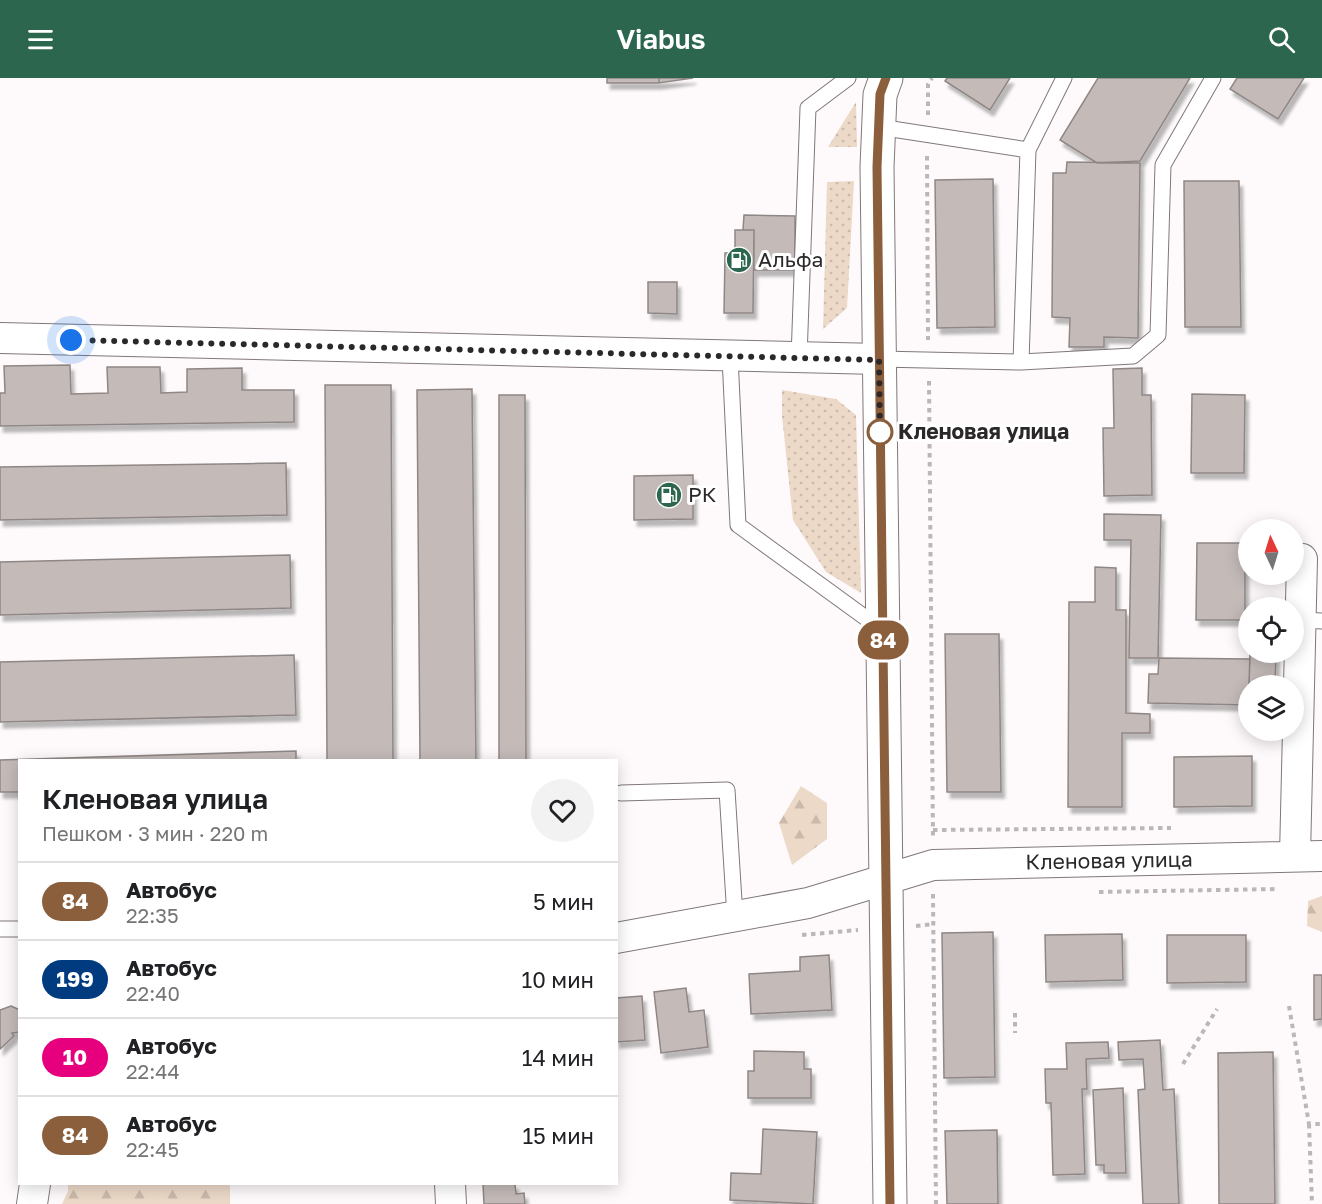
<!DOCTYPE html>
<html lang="ru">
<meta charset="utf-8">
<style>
body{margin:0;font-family:"Golos Text",sans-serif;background:#f2f2f2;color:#202124;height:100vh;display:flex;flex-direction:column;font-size:22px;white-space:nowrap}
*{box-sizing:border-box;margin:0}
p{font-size:20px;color:#757577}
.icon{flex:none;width:33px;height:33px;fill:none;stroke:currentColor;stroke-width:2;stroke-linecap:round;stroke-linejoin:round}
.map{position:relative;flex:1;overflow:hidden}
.panel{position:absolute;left:18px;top:681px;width:600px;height:426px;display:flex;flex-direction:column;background:#fff;border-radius:0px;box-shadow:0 3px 15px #0003}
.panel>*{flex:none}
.badge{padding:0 12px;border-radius:20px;font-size:21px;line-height:39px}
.needle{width:39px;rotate:356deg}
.buttons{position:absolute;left:1238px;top:441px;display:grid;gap:12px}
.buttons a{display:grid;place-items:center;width:66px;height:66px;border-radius:50%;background:#fff;box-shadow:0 3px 15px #0003;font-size:30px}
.you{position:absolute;width:30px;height:30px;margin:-15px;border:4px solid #fff;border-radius:50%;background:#1a73e8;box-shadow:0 0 0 9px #1a73e833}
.map>.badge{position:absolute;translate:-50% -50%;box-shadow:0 0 0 3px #fff}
.round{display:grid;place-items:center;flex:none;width:63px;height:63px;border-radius:32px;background:#f2f2f2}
.head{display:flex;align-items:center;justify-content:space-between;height:102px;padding:0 24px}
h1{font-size:28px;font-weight:600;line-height:45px}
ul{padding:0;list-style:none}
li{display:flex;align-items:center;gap:18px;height:78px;padding:0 24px;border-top:2px solid #e0e0e0}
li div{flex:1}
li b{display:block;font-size:22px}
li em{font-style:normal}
li .badge{min-width:66px;font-weight:700;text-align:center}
header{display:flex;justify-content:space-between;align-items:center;height:78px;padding:0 24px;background:#2c664e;color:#fff;font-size:27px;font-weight:600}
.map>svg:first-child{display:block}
.grass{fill:url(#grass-dots)}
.forest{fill:url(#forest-firs)}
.building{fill:#c4bbb9;stroke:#8f8785;stroke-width:1.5;filter:url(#shadow)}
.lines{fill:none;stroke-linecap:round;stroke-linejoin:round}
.service-casing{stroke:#807779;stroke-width:17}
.minor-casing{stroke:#807779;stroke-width:32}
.tertiary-casing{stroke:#807779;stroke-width:35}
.path{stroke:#bbb7b8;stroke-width:4;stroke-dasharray:4.5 4.5;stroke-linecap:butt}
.service{stroke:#fff;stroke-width:15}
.minor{stroke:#fff;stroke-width:30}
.tertiary{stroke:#fff;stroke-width:33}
.line-casing{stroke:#fff;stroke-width:14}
.line{stroke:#8b5e3c;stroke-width:9}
.walk{stroke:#2b2829;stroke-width:6;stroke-dasharray:0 10.8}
.stop-dot{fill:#fff;stroke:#8b5e3c;stroke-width:3}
.labels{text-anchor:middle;stroke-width:6;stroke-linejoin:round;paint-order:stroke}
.poi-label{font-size:21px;fill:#2b2829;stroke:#fff;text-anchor:start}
.stop-label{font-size:21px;font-weight:bold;fill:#2b2829;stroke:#fff;text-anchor:start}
.street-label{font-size:21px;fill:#2b2829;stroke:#fff}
</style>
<header><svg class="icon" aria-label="menu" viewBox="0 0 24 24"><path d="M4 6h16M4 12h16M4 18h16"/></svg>Viabus<svg class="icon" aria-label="search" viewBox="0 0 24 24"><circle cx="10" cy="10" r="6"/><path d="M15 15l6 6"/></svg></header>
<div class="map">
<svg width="1322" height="1126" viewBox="0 0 1322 1126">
<defs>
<pattern id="grass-dots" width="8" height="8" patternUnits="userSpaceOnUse" patternTransform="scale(1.5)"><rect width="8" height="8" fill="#ecd9c8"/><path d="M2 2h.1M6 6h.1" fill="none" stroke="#cbbaac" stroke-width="1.8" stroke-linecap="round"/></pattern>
<pattern id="forest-firs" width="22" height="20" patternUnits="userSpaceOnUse" patternTransform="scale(1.5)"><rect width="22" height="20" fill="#ecd9c8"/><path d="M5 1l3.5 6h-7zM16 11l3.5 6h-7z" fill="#cbbaac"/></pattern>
<filter id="shadow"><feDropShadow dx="3.5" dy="6" stdDeviation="1.5" flood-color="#0004"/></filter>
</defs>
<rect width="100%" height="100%" fill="#fefafb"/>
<path class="grass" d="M856,24L857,69H828Z
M854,103L847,230L823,251L827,104Z
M782,312L836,321L856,337L861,515L826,494L793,442L782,338Z"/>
<path class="forest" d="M801,708L827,725V761L792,787L779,745Z
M1322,818V854L1307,848L1308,823Z
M68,1106H230V1126H62L68,1113Z"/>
<path class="building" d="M607,0H659V5H607Z
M659,0H693L659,5Z
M947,0H1010L990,32L945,3Z
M1098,0H1190L1140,83L1097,85L1060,62Z
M1237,0H1304L1278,41L1230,11Z
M1067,84L1140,85L1138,260L1104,259V269H1069L1070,240L1052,239L1053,95H1066Z
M993,101L995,249L937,250L935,102Z
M1184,103H1239L1241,249H1185Z
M744,137L795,138V192H754V152H743Z
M735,152H754L753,235H724L725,175H735Z
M648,204H677V236L648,235Z
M70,287L71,316L108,315L107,289H160L161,315L187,314V291L242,290V312H294V344L0,348V315H5L4,288Z
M1142,290V317H1151L1152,417L1104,418L1103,350H1114L1113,291Z
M325,307H391L393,682H327Z
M472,311L476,682H420L417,312Z
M1192,316L1245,317L1244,395H1191Z
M499,317H525L526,682H499Z
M286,385L287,437L0,442V389Z
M693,397V441L634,442V398Z
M1104,436L1161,437L1158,580H1129L1131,462H1104Z
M1197,465H1245V542H1196Z
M290,477L291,530L0,537V484Z
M1095,489L1116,490V532H1126V635L1150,636V655H1122V729H1068L1069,524H1095Z
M945,556H999L1001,714H947Z
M1250,574H1276L1275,608H1249Z
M294,577L296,637L0,644V584Z
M1159,580L1250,581L1248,627L1148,625L1149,596H1158Z
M296,673V682H20V714H0V682Z
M1252,678V728L1174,729V679Z
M993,854L995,999L944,1000L942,855Z
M1122,856L1123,902L1046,904L1045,857Z
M1167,857H1246V904L1167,905Z
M829,877L832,932L751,936L749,896L800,893V879Z
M1314,897H1322V941L1314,942Z
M686,910L689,934L704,932L708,969L661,975L654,914Z
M642,918L645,962L616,964V920Z
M11,928L20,932V954L12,955L14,958L0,971V932Z
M1160,962L1163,1012L1174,1011L1179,1126H1143L1138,1012L1145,1011L1143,981L1119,982L1118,964Z
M1108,964L1109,980L1086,981L1087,1011H1082L1085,1096L1053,1097L1051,1025H1046L1045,991H1067L1066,965Z
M754,973L804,974V991H811V1020H748V993H754Z
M1273,974L1275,1126H1219L1218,975Z
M1123,1010L1126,1095H1104V1087H1096L1093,1012Z
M763,1051L817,1054L813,1126L730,1122L731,1095L761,1096Z
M997,1052L998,1126H947L945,1053Z
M483,1106H515L516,1116L524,1115L525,1126H484Z"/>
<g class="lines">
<g class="service-casing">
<path id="service" d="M879,49L1028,72
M730,279L738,447L881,551
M799,280L808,30L848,0
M879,281L1021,284L1133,278L1158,257L1163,87L1213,0
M1021,284L1028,72L1064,0
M1300,542L1322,543
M621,715L727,712L735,839
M0,851H20"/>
</g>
<g class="minor-casing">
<path id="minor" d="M0,260L879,281
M1295,778L1302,481
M616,860L808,825L933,787L1322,778
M450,1106L451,1126
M32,1126L35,1106"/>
</g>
<g class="tertiary-casing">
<path id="tertiary" d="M886,0L880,17L877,89L890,1126"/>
</g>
<path class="path" d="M928,37V6L932,0
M927,78L928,262
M929,303L933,760
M933,752L1171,750
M1099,814L1278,811
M933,816L936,1126
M916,848L933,846
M802,857L858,852
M1289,928L1309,1046H1322
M1015,935V955
M1183,986L1217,931
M1309,1046L1312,1126"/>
<use href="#service" class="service"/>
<use href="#minor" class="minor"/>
<use href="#tertiary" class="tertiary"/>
</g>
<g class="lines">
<g class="line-casing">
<path id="line" d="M886,0L880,16L877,89L890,1126"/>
</g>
<use href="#line" class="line"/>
<path class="walk" d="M71,262L879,282L880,354"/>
</g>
<defs>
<g id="fuel-disc" transform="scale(1.35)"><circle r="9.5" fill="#2c664e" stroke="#fff"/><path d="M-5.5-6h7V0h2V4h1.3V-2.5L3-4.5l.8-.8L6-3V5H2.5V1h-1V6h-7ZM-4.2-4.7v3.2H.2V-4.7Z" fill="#fff"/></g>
</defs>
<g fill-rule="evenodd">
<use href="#fuel-disc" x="739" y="182"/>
<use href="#fuel-disc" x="669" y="417"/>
</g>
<circle class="stop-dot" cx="880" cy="354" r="12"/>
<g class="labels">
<g class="poi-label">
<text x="758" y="189">Альфа</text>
<text x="688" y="424">РК</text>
</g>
<g class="stop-label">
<text x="898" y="361">Кленовая улица</text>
</g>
<g class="street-label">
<text transform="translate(1109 783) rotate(-1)" y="7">Кленовая улица</text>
</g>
</g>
</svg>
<div class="buttons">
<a><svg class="needle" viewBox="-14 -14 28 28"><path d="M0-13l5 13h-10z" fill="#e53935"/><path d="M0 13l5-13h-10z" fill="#757577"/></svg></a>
<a><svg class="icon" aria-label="locate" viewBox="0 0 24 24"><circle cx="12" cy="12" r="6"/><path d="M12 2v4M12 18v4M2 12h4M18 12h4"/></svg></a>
<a><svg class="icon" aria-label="layers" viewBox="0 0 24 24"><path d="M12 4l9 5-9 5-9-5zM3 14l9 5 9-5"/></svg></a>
</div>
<div class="you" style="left:71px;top:262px"></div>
<b class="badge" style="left:883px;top:562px;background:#8b5e3c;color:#fff">84</b>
<section class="panel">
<div class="head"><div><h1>Кленовая улица</h1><p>Пешком · 3 мин · 220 m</p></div><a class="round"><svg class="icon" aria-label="heart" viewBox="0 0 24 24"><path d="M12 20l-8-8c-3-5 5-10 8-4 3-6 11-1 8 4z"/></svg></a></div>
<ul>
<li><span class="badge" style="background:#8b5e3c;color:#fff">84</span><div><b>Автобус</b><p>22:35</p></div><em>5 мин</em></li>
<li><span class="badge" style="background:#003b80;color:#fff">199</span><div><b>Автобус</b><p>22:40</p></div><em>10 мин</em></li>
<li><span class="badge" style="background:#e6007e;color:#fff">10</span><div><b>Автобус</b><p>22:44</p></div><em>14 мин</em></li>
<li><span class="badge" style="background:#8b5e3c;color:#fff">84</span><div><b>Автобус</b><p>22:45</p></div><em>15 мин</em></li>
</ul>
</section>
</div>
